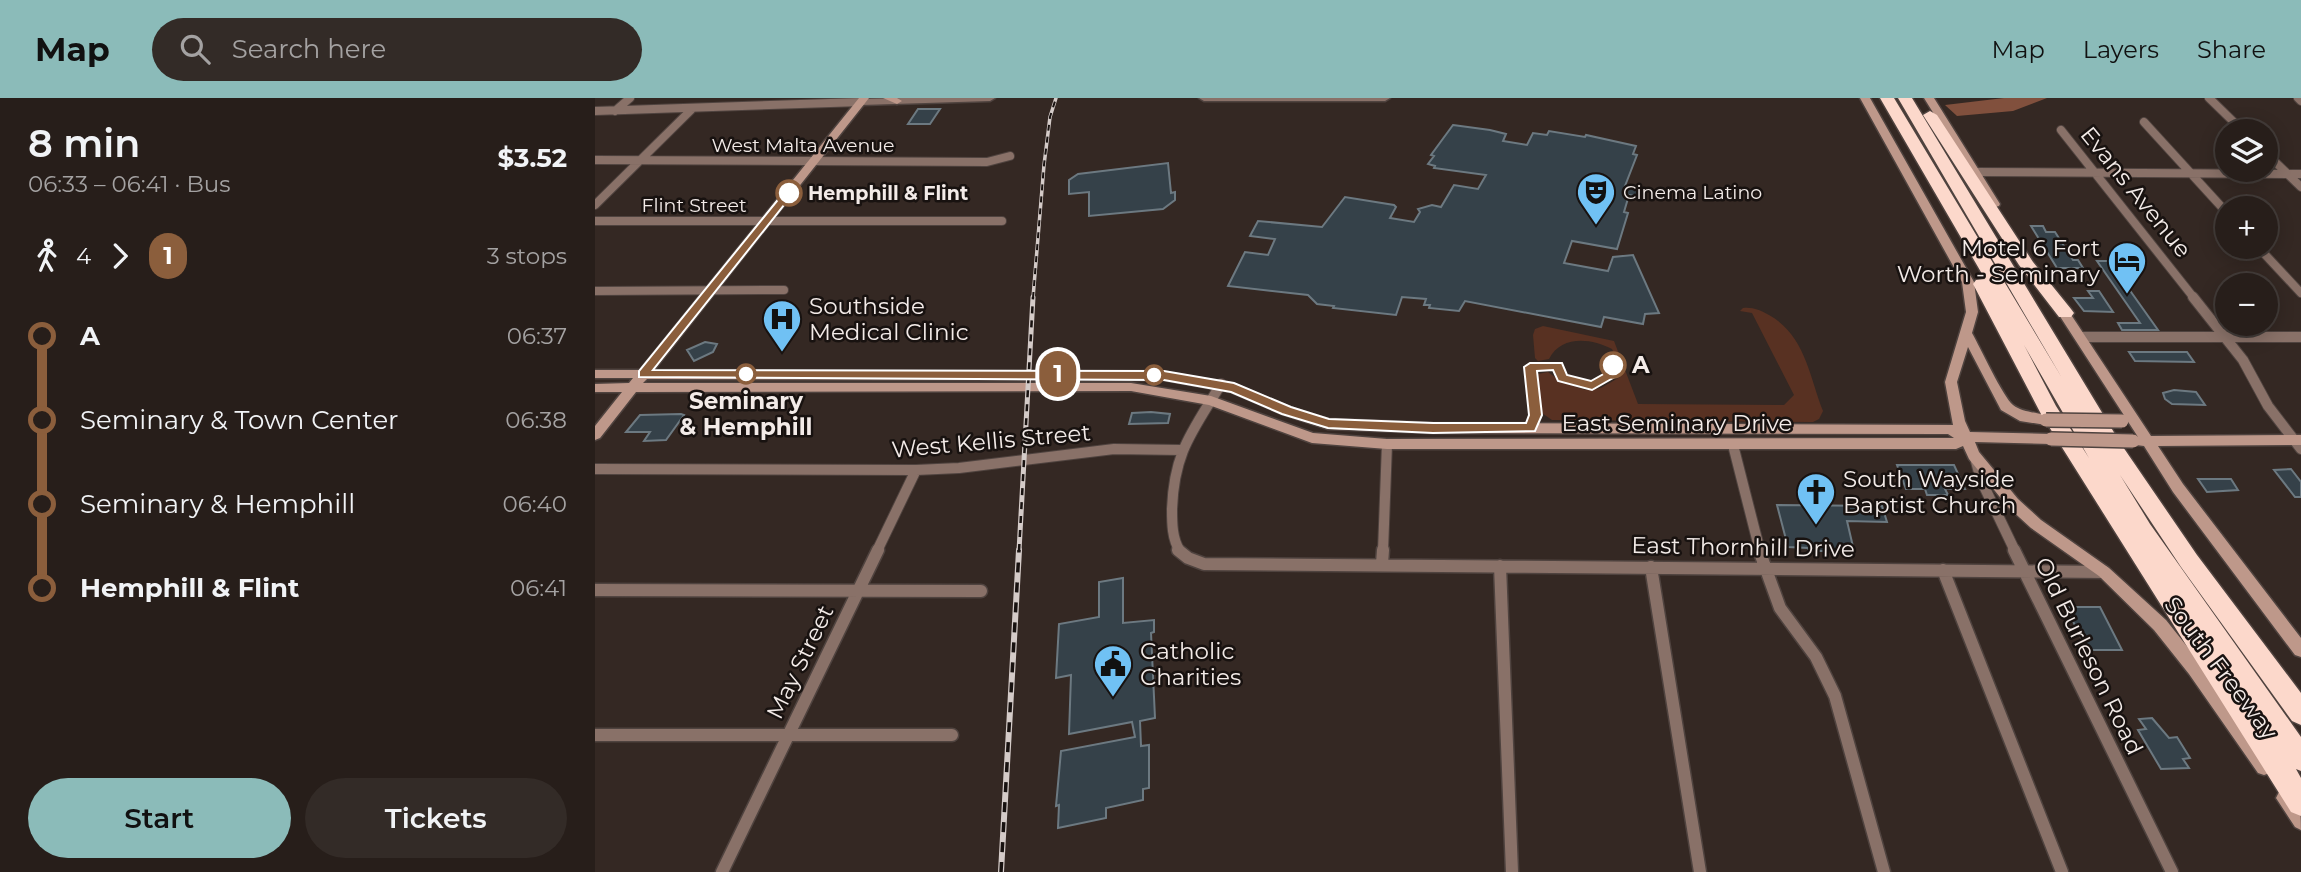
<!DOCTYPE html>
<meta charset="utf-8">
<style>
body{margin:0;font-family:Montserrat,sans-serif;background:#332b27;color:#f1f3f6;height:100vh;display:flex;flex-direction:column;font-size:26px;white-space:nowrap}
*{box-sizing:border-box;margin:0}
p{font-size:23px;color:#a4a2a2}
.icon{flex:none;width:38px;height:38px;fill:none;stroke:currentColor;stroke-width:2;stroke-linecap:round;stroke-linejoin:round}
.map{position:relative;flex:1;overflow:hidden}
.panel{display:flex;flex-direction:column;background:#271e1a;width:595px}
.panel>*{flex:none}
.badge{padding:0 14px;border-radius:23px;font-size:24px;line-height:46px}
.buttons{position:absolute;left:1620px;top:21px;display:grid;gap:14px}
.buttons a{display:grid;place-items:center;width:63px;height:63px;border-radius:50%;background:#271e1a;box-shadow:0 4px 18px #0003,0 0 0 2px #433c39;font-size:35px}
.map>.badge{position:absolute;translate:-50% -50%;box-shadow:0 0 0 4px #fff}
.legs{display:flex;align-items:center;gap:10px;height:77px;padding:0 28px;font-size:23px}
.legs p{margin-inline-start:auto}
.headline{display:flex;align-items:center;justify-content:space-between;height:119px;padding:0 28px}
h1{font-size:38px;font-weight:600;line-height:52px}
.action{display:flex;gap:14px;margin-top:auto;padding:14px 28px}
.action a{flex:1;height:80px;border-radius:42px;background:#8bbbb9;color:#111;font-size:28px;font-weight:600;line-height:80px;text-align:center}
.action a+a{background:#332b27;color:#f1f3f6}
ul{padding:0 28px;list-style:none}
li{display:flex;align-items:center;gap:24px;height:84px;font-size:26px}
li i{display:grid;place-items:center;width:10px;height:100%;margin:0 9px;background:currentColor}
li i::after{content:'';width:18px;height:18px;margin:-9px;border:5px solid;border-radius:50%;background:#271e1a}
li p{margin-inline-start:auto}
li:first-child i{background:linear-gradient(#0000 50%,currentColor 0)}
li:last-child i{background:linear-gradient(currentColor 50%,#0000 0)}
header{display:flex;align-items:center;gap:42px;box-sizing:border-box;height:98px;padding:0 35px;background:#8bbbb9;color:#111}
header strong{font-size:33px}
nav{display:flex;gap:38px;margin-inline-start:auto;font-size:24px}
.search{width:490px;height:63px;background:#332b27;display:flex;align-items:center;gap:18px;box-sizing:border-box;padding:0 24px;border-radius:38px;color:#a4a2a2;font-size:26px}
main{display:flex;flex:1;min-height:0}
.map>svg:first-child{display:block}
.green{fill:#583122}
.forest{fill:#81503d}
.building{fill:#354149;stroke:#6c7981;stroke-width:2}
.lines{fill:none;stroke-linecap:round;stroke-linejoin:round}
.minor-far2-casing{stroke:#4f433f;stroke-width:10}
.minor-far1-casing{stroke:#4f433f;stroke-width:12}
.minor-casing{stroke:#4f433f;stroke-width:15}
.tertiary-casing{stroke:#4f433f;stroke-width:3}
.secondary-casing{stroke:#4f433f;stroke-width:3}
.motorway-casing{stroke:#4f433f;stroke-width:3}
.minor-far2{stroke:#897168;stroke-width:8}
.minor-far1{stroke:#897168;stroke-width:10}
.minor{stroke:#897168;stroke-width:12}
.tertiary{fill:#897168;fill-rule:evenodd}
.secondary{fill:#be988a;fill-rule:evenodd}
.motorway{fill:#fcd8cb;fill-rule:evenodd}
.rail-far2-casing{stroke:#d4cbc8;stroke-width:3.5}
.rail-far1-casing{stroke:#d4cbc8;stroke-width:5}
.rail-casing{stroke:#d4cbc8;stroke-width:6}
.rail-far2{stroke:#181210;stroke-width:2;stroke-dasharray:6;stroke-linecap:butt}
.rail-far1{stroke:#181210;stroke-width:2.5;stroke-dasharray:7;stroke-linecap:butt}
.rail{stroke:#181210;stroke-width:3.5;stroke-dasharray:10;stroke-linecap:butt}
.secondary-bridge-casing{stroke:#4f433f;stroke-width:16;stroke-linecap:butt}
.secondary-bridge{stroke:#be988a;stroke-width:13}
.line-1{fill:#8b5e3c;stroke:#fff;stroke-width:2}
.stop-1-dot{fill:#fff;stroke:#8b5e3c;stroke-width:3.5}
.labels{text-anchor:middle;stroke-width:5;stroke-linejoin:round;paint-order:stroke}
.far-street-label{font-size:19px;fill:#f3ebe8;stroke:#181210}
.far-poi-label{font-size:19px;fill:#f3ebe8;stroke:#181210;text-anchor:start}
.far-stop-label{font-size:19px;font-weight:bold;fill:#f3ebe8;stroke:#181210;text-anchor:start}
.street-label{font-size:23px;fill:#f3ebe8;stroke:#181210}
.poi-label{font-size:23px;fill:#f3ebe8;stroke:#181210;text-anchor:start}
.stop-label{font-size:23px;font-weight:bold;fill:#f3ebe8;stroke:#181210;text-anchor:start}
</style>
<header>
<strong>Map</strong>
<div class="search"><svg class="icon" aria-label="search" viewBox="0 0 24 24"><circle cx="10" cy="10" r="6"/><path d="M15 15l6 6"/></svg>Search here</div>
<nav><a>Map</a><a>Layers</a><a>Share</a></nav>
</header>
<main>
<section class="panel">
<div class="headline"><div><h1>8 min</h1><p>06:33 – 06:41 · Bus</p></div><b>$3.52</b></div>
<div class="legs"><svg class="icon" aria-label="walk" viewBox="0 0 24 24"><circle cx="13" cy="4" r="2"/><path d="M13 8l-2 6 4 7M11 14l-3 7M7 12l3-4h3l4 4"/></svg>4<svg class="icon" aria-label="forward" viewBox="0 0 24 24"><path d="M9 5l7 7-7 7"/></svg><b class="badge" style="background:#8b5e3c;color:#fff">1</b><p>3 stops</p></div>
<ul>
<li><i style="color:#8b5e3c"></i><b>A</b><p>06:37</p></li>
<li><i style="color:#8b5e3c"></i><span>Seminary &amp; Town Center</span><p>06:38</p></li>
<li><i style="color:#8b5e3c"></i><span>Seminary &amp; Hemphill</span><p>06:40</p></li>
<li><i style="color:#8b5e3c"></i><b>Hemphill &amp; Flint</b><p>06:41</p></li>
</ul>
<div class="action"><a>Start</a><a>Tickets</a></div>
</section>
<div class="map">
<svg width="1706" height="774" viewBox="0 0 1706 774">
<rect width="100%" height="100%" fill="#342823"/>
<path class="green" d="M1148,210C1158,209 1165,212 1174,217C1210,237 1214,277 1228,313L1224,321L1218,324L957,322L944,313L943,276L953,274L968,285L991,292L1006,290L1025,279L1027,271L1017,251C996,240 966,237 954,261L943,263L940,260L938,237L940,231L948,228L1019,243L1043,306L1189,307L1199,297L1157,215L1145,213Z"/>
<path class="forest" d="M1409,0H1452L1418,13L1362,18L1350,7Z"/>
<path class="building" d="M323,11H345L335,26H313Z
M858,27L895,32L911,36L908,43L932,47L938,35L952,37L954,33L990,39L991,37L1041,48L1038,56L1042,57L1030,88L1052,92L1049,100L1034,97L1029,114L1033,115L1022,151L977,143L969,165L1013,173L1018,159L1038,157L1064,215L1050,216L1048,226L1009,219L1006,229L870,203L864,213L834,210L835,207H829L831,201L807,199L801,217L738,210L739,208L722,206L713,197L633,188L650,154L673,157L680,141L655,138L663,123L727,129L750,99L799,107L801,109L795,120L819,124L825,114L823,111L837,107L846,109L859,87L883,91L891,77L839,70L840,68L833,66L839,58L836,57Z
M573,65L576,95L580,94V102L568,111L494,118V94L474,96V82L483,76Z
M1436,128H1448L1451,134H1460L1478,162H1483L1488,170H1462Z
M1502,163H1514L1563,232H1527L1523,225H1545Z
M1493,193H1504L1518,214L1489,213L1479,200H1498Z
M110,244L122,246L118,254L99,263L92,252Z
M1534,254H1592L1599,264L1540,263Z
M1579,292L1601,294L1610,307L1577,306L1570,301L1568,295Z
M556,314L575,316L573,325L534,326L537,315Z
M45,317L86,316L89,317L71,342L49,343L55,334H31Z
M1302,367H1359L1370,391H1350L1353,397H1332L1330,391H1311Z
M1696,371L1706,384V399H1700L1679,372Z
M1603,381H1636L1643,392L1612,394Z
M1182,407L1287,408L1292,424L1252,423L1259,453H1214L1213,450L1193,449Z
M528,480V525L559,522V534L556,535L560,620L545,623L546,648L554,647V690L548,691V702L511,710V720L463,730L464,707L461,708L466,653L540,639L537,624L474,636L476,577L461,580L464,526L504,519V484Z
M1471,509H1505L1527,552H1492Z
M1557,620L1574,640L1582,639L1595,660L1588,661L1594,670L1566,671L1543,632L1551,631L1544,621Z"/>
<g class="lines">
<g class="minor-far2-casing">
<path id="minor-far2" d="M1614,0L1648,33
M1703,0L1706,3
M0,13L266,4
M20,13L35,0
M1549,24L1633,116
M1466,32L1599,200
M1671,55L1706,89
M0,62L392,64L415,58
M1380,74L1706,76
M0,107L98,10
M0,123H407
M1663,149L1706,195
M0,193L189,192"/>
</g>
<g class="minor-far1-casing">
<path id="minor-far1" d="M1598,199L1648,262L1673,308L1706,351
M1486,239H1706
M1138,347L1165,453
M1380,360L1386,382L1420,453
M0,371L321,372L364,370L519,351L586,352
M282,453L321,372
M585,453C577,441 577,425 577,411C579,353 598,333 626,286
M788,453L792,346"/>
</g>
<g class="minor-casing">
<path id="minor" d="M583,452L593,460L609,466L1509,474
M1164,452L1185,510L1221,559L1240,598L1289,774
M1419,452L1577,774
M787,466L788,452
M905,468L917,774
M1056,469L1105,774
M1348,472L1467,774
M0,492L386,493
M0,637H357
M127,774L283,452"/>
</g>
<g class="tertiary-casing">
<path id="tertiary" d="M306,0H400L395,3L266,7L261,4L266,1Z
M604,0H795L790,3H609Z"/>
</g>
<g class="secondary-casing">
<path id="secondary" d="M264,0H274L59,272L569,274L639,286L697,310L733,321L838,325L1358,327L1350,284L1371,214L1367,184L1265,0H1275L1379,184L1383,214L1377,235C1385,249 1408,299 1418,307C1431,317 1450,313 1458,322L1451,327L1425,323L1406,312L1373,249L1362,284L1370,323L1375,334L1456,336L1463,341L1456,346L1380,344L1384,354L1423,401L1446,422L1514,470L1571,522L1606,566L1675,663L1678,669L1675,675L1669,677L1663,675L1594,576L1559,532L1504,478L1436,430L1413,409L1374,361L1368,348L1361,351H792L717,345L614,307L536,293L41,294L5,340L0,342V328L27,294H0V286L34,285L38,280H0V272H45ZM52,281L569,282L636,294L687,316L733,331L838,335L1353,336L1359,340L792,341L718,335L616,298L536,285H48Z
M288,0H302L307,3L302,6Z
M1329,0H1339L1405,106L1404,108L1400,109L1395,106Z
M1463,202L1467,203L1556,338L1706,337V347L1563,348L1588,386L1706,540V559L1700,557L1578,394L1549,348L1541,347L1539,343L1543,339L1457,206Z
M1690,691C1706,698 1706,716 1706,732L1700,729L1681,700L1684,694Z"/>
</g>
<g class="motorway-casing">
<path id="motorway" d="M1285,0H1299L1467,280L1303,0H1317L1526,346L1602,457L1706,595V627L1697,623L1586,469L1525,377L1555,426L1706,639V673L1701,671L1706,680V718L1696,714L1446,316L1378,186L1381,182L1390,181ZM1429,247L1494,360L1461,308Z
M1335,13L1342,17L1438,164L1476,211L1479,215L1476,219H1464L1424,167L1328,17Z"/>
</g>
<use href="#minor-far2" class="minor-far2"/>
<use href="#minor-far1" class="minor-far1"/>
<use href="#minor" class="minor"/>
<use href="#tertiary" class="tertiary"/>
<use href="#secondary" class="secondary"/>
<use href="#motorway" class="motorway"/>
<g class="rail-far2-casing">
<path id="rail-far2" d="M438,200L449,67L455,19L461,0"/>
</g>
<g class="rail-far1-casing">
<path id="rail-far1" d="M424,453L438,199"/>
</g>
<g class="rail-casing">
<path id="rail" d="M406,774L424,452"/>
</g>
<use href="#rail-far2" class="rail-far2"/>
<use href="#rail-far1" class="rail-far1"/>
<use href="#rail" class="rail"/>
<g class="secondary-bridge-casing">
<path id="secondary-bridge" d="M1451,322L1527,323
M1456,341L1538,343"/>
</g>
<use href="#secondary-bridge" class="secondary-bridge"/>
</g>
<path class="line-1" d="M194,92L199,95L197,97L58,272L569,273L639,285L696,309L734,321L838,325H931L934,317L929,269L935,265H967L972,277L996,283L1012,274V267L1018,263L1024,267L1025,276L997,292L963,283L958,272L942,273L947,317L940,333L838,335L733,330L687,316L636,294L569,282L44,279V273L190,93Z"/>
<defs>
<g id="theatre-pin" transform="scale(2.0125)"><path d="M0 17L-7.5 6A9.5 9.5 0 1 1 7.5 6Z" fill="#70c1f4" stroke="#181210"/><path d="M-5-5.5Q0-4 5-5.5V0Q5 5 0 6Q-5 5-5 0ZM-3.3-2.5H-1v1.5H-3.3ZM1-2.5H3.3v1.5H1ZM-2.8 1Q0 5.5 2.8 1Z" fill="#111"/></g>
<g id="hotel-pin" transform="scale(2.0125)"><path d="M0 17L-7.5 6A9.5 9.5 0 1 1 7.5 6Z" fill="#70c1f4" stroke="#181210"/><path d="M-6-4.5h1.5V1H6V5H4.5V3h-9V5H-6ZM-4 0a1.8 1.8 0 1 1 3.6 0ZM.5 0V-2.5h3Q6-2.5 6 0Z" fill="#111"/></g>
<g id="hospital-pin" transform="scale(2.0125)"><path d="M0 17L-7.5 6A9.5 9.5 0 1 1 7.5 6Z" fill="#70c1f4" stroke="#181210"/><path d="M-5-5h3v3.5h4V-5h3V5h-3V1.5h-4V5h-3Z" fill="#111"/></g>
<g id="church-pin" transform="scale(2.0125)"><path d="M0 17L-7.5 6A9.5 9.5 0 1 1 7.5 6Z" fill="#70c1f4" stroke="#181210"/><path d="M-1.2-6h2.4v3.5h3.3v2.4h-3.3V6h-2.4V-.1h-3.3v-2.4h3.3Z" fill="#111"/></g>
<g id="civic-pin" transform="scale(2.0125)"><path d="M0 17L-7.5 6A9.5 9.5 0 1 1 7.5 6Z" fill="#70c1f4" stroke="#181210"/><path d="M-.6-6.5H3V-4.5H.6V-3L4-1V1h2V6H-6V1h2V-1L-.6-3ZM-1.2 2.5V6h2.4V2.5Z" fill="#111"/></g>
</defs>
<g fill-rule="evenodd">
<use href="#theatre-pin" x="1001" y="94"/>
<use href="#hotel-pin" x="1532" y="163"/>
<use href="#hospital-pin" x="187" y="221"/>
<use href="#church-pin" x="1221" y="394"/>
<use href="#civic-pin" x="518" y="566"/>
</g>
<g class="stop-1-dot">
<circle cx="194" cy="95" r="12"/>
<circle cx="1018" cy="267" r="12"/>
<circle cx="151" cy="276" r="9"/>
<circle cx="559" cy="277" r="9"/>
</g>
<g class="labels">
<g class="far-street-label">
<text x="208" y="54">West Malta Avenue</text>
<text x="99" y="114">Flint Street</text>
</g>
<g class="far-poi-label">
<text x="1028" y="101">Cinema Latino</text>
</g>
<g class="far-stop-label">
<text x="213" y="102">Hemphill &amp; Flint</text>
</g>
<g class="street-label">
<text transform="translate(1541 94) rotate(51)" y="8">Evans Avenue</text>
<text x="1082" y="333">East Seminary Drive</text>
<text transform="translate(396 343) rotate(-5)" y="8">West Kellis Street</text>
<text transform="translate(1148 449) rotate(1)" y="8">East Thornhill Drive</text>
<text transform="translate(1494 558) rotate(64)" y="8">Old Burleson Road</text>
<text transform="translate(205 564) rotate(-64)" y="8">May Street</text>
<text transform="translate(1626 570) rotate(53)" y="8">South Freeway</text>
</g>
<g class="poi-label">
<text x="1505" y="158" text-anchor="end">Motel 6 Fort<tspan x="1505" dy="26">Worth - Seminary</tspan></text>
<text x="214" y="216">Southside<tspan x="214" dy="26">Medical Clinic</tspan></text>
<text x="1248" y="389">South Wayside<tspan x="1248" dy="26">Baptist Church</tspan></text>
<text x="545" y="561">Catholic<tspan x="545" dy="26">Charities</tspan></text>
</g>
<g class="stop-label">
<text x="1037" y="275">A</text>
<text x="151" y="311" text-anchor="middle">Seminary<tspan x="151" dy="26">&amp; Hemphill</tspan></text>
</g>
</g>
</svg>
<div class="buttons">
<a><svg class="icon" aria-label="layers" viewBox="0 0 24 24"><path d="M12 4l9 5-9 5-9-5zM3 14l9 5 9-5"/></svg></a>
<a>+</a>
<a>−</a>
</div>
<b class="badge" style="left:463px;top:276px;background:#8b5e3c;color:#fff">1</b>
</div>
</main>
